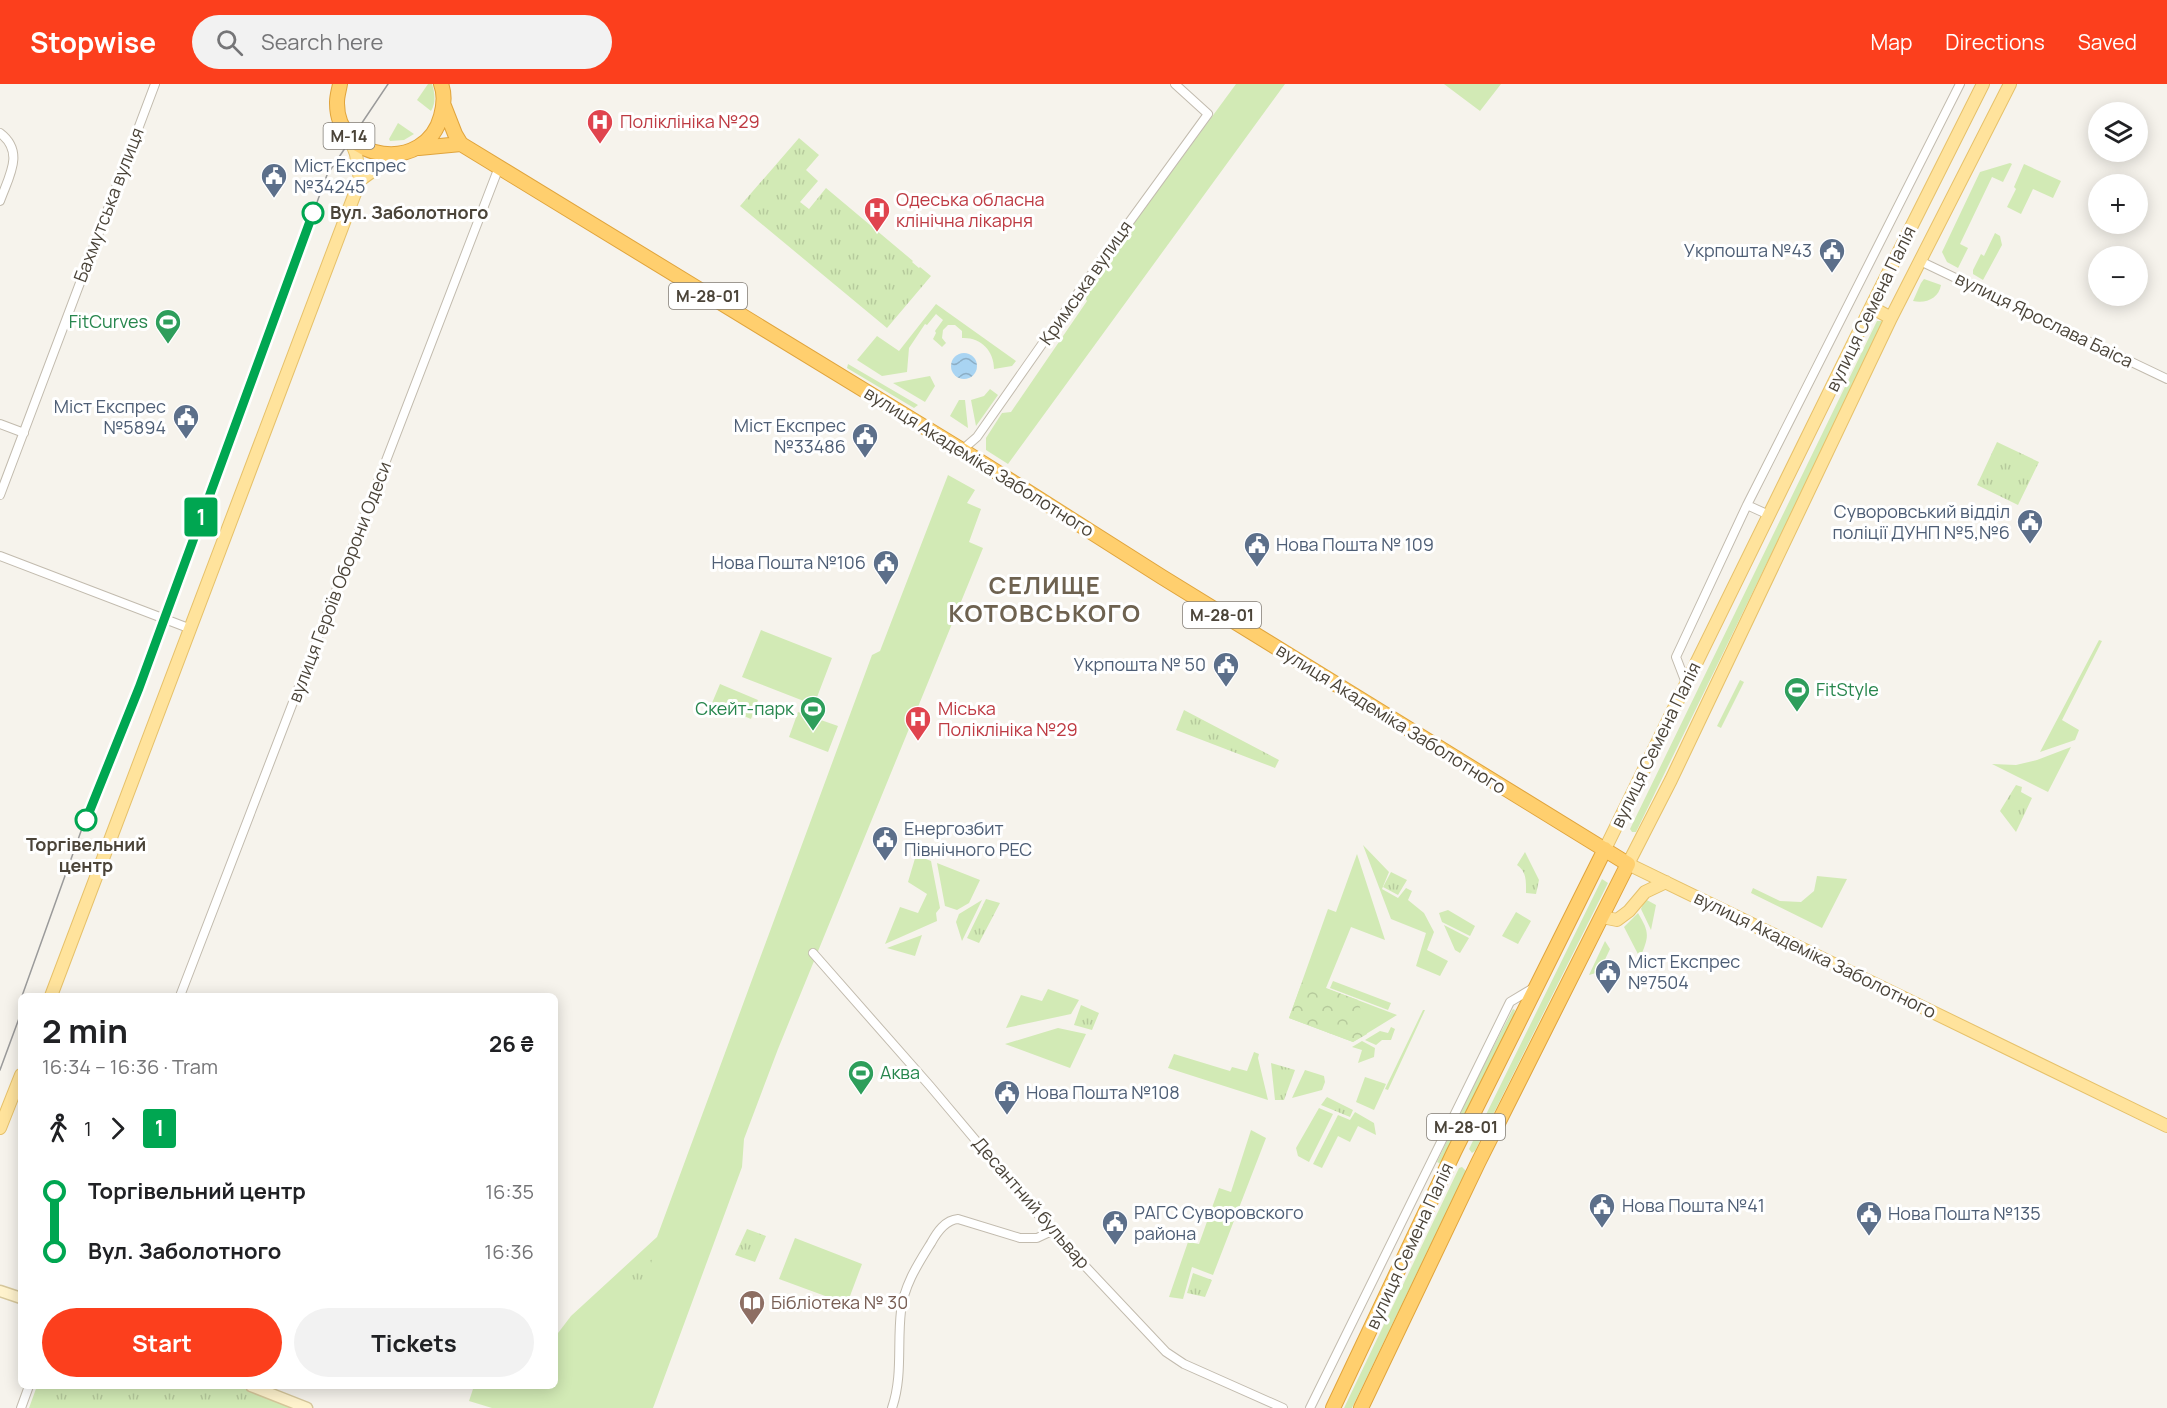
<!DOCTYPE html>
<meta charset="utf-8">
<style>
body{margin:0;font-family:Manrope,sans-serif;background:#f2f2f2;color:#202124;height:100vh;display:flex;flex-direction:column;font-size:22px;white-space:nowrap}
*{box-sizing:border-box;margin:0}
p{font-size:20px;color:#757577}
.icon{flex:none;width:33px;height:33px;fill:none;stroke:currentColor;stroke-width:2;stroke-linecap:round;stroke-linejoin:round}
.map{position:relative;flex:1;overflow:hidden}
.drawer{position:absolute;left:18px;top:909px;width:540px;height:396px;display:flex;flex-direction:column;background:#fff;border-radius:9px;box-shadow:0 3px 15px #0003}
.drawer>*{flex:none}
.badge{padding:0 12px;border-radius:4px;font-size:21px;line-height:39px}
.controls{position:absolute;left:2088px;top:18px;display:grid;gap:12px}
.controls a{display:grid;place-items:center;width:60px;height:60px;border-radius:50%;background:#fff;box-shadow:0 3px 15px #0003;font-size:30px}
.map>.badge{position:absolute;translate:-50% -50%;box-shadow:0 0 0 3px #fff}
.legs{display:flex;align-items:center;gap:9px;height:66px;padding:0 24px;font-size:20px}
.legs p{margin-inline-start:auto}
.headline{display:flex;align-items:center;justify-content:space-between;height:102px;padding:0 24px}
h1{font-size:33px;font-weight:700;line-height:45px}
.action{display:flex;gap:12px;margin-top:auto;padding:12px 24px}
.action a{flex:1;height:69px;border-radius:36px;background:#fc3f1d;color:#fff;font-size:24px;font-weight:700;line-height:69px;text-align:center}
.action a+a{background:#f2f2f2;color:#202124}
ul{padding:0 24px;list-style:none}
li{display:flex;align-items:center;gap:21px;height:60px;font-size:22px}
li i{display:grid;place-items:center;width:9px;height:100%;margin:0 8px;background:currentColor}
li i::after{content:'';width:15px;height:15px;margin:-8px;border:4px solid;border-radius:50%;background:#fff}
li p{margin-inline-start:auto}
li:first-child i{background:linear-gradient(#0000 50%,currentColor 0)}
li:last-child i{background:linear-gradient(currentColor 50%,#0000 0)}
header{display:flex;align-items:center;gap:36px;box-sizing:border-box;height:84px;padding:0 30px;background:#fc3f1d;color:#fff}
header strong{font-size:28px}
nav{display:flex;gap:33px;margin-inline-start:auto;font-size:21px}
.search{width:420px;height:54px;background:#f2f2f2;display:flex;align-items:center;gap:15px;box-sizing:border-box;padding:0 21px;border-radius:33px;color:#757577;font-size:22px}
.map>svg:first-child{display:block}
.grass{fill:#d2eab5}
.forest{fill:url(#forest-crowns)}
.park{fill:url(#park-tufts)}
.water{fill:url(#water-waves)}
.lines{fill:none;stroke-linecap:round;stroke-linejoin:round}
.street-casing{stroke:#c2bbae;stroke-width:10}
.secondary-casing{stroke:#d6c79b;stroke-width:13}
.primary-casing{stroke:#e6c16a;stroke-width:14}
.highway-casing{stroke:#e0a43c;stroke-width:16}
.street{stroke:#fff;stroke-width:8}
.secondary{stroke:#fff3cd;stroke-width:10}
.primary{stroke:#ffe39c;stroke-width:12}
.highway{stroke:#ffcf6e;stroke-width:14}
.tram{stroke:#9a9a9a;stroke-width:1.5}
.line-1-casing{stroke:#fff;stroke-width:14}
.line-1{stroke:#00a651;stroke-width:9}
.stop-1-dot{fill:#fff;stroke:#00a651;stroke-width:3}
.labels{text-anchor:middle;stroke-width:6;stroke-linejoin:round;paint-order:stroke}
.shield{fill:#fff;stroke:#817c74;stroke-width:1.5}
.shield-label{font-size:16px;font-weight:bold;fill:#4b4439}
.health-label{font-size:18px;fill:#be3a42;stroke:#fff;text-anchor:start}
.service-label{font-size:18px;fill:#4e5e75;stroke:#fff;text-anchor:start}
.street-label{font-size:18px;fill:#4b4439;stroke:#fff}
.stop-label{font-size:18px;font-weight:bold;fill:#4b4439;stroke:#fff;text-anchor:start}
.leisure-label{font-size:18px;fill:#27864d;stroke:#fff;text-anchor:end}
.education-label{font-size:18px;fill:#785e54;stroke:#fff;text-anchor:start}
.district-label{font-size:24px;font-weight:bold;letter-spacing:1.5px;fill:#6e6250;stroke:#fff}
</style>
<header>
<strong>Stopwise</strong>
<div class="search"><svg class="icon" aria-label="search" viewBox="0 0 24 24"><circle cx="10" cy="10" r="6"/><path d="M15 15l6 6"/></svg>Search here</div>
<nav><a>Map</a><a>Directions</a><a>Saved</a></nav>
</header>
<div class="map">
<svg width="2167" height="1324" viewBox="0 0 2167 1324">
<defs>
<pattern id="forest-crowns" width="20" height="18" patternUnits="userSpaceOnUse" patternTransform="scale(1.5)"><rect width="20" height="18" fill="#d2eab5"/><path d="M2 6a3 3 0 1 1 6 0M12 15a3 3 0 1 1 6 0" fill="none" stroke="#b6ca9c"/></pattern>
<pattern id="park-tufts" width="24" height="20" patternUnits="userSpaceOnUse" patternTransform="scale(1.5)"><rect width="24" height="20" fill="#d2eab5"/><path d="M3 7l-1-3M5 7V3M7 7l1-3M15 17l-1-3M17 17v-4M19 17l1-3" fill="none" stroke="#b6ca9c"/></pattern>
<pattern id="water-waves" width="16" height="10" patternUnits="userSpaceOnUse" patternTransform="scale(1.5)"><rect width="16" height="10" fill="#a9d4f2"/><path d="M0 5q4-4 8 0t8 0" fill="none" stroke="#8caec5"/></pattern>
</defs>
<rect width="100%" height="100%" fill="#f6f3ec"/>
<path class="grass" d="M428,0H432C435,9 436,19 431,27L417,16Z
M1236,0H1285L1008,380L986,366V354L1002,329L1011,328L1087,217L1082,210Z
M1444,0H1501L1480,27Z
M398,39L414,50L404,56L390,57L389,55Z
M2010,79L2012,80L2003,98L1992,93L1960,160L1968,164L1958,184L1947,178L1942,168L1980,88Z
M2024,80L2061,97L2053,114L2033,105L2021,130L2007,123L2016,105L2014,103Z
M1995,149L2000,152L2002,161L1983,196L1973,190V186L1981,170L1984,172Z
M1924,195L1941,201C1939,214 1926,220 1913,217L1921,199Z
M936,220L1016,277L1012,282L994,285C994,266 980,253 962,254V247L955,241H948L943,246L942,254L946,259L942,263L933,255L936,249L935,247L943,236L936,230L927,241L925,240L909,264L907,288L882,292L857,276L877,252L899,267Z
M1877,237H1882L1883,240L1855,298L1636,748H1632L1630,745Z
M848,280L918,321L914,324L847,284Z
M930,292L935,302L925,318L893,299Z
M990,305L998,311L976,342L971,316L984,312Z
M959,316H965L968,344L950,332Z
M948,391L975,406L967,419L981,425L969,458L983,464L778,965L744,1055L742,1083L653,1324H492L469,1317L474,1302H555V1253L571,1232L657,1153L872,571L880,567Z
M761,546L832,574L814,621L742,593Z
M2099,556L2102,557L2062,636L2079,646L2075,656L2040,668Z
M1740,596L1744,598L1721,644L1717,642Z
M720,600L758,616L751,635L712,619Z
M798,628L838,642L828,668L789,653Z
M2071,663L2048,708L1992,680L2016,681L2037,676Z
M1363,761L1389,788L1382,805L1398,814L1406,804L1412,807L1408,816L1424,829L1434,848L1427,866L1448,877L1440,892L1416,882L1426,849L1391,835Z
M1357,770L1385,856L1351,843L1326,904L1397,931L1353,958L1289,934L1328,825L1336,828Z
M916,771L931,777L940,824L936,829L937,837L885,860L900,823L918,829L927,810L908,798Z
M937,779L980,796L969,819L957,826L945,822Z
M1817,792L1847,795L1822,844L1751,809L1753,804L1780,817L1801,818L1814,807Z
M1602,795L1608,799L1475,1067L1472,1069L1469,1065Z
M1645,815L1656,821L1651,846L1641,825Z
M982,816L962,857L956,838L959,830Z
M1448,826L1475,842L1470,852L1442,838L1439,829Z
M1516,828L1531,837L1518,860L1502,852Z
M1638,829C1650,849 1649,852 1640,874L1624,843Z
M1444,841L1469,854L1460,869L1455,866Z
M922,851L915,872L887,864Z
M1605,857L1610,865L1599,888L1589,891Z
M1333,897L1391,919L1388,926L1330,904Z
M1048,905L1079,916L1071,930L1006,944L1021,911L1042,917Z
M1513,925L1515,926L1513,937L1443,1081L1437,1078L1477,994Z
M1423,926H1425L1388,1006L1385,1005Z
M1391,943L1395,945L1391,956H1382L1376,961L1365,956L1380,947L1388,949Z
M1058,944L1086,950L1070,984L1005,960Z
M1362,957L1375,964L1374,973L1358,979L1362,966L1352,963Z
M1254,968L1259,970L1258,974L1268,1016L1168,984L1174,970L1230,987L1232,983L1247,987Z
M1305,986L1324,992L1325,998L1322,1006L1292,1014Z
M1365,993L1386,1000L1374,1026L1356,1018Z
M1319,1024L1333,1030L1309,1078L1298,1072L1296,1064Z
M1355,1028L1374,1039L1376,1051L1358,1042L1350,1058L1338,1052L1322,1084L1313,1080L1338,1031L1350,1036Z
M1251,1046L1266,1054L1213,1191L1192,1183L1183,1215L1169,1213L1188,1158L1199,1160L1219,1104L1231,1108Z
M1462,1083L1466,1087L1352,1324H1344L1459,1084Z
M795,1154L862,1180L847,1220L779,1195Z"/>
<path class="forest" d="M1303,896L1358,916L1367,950L1353,958L1289,934Z"/>
<path class="park" d="M799,54L819,71L806,86L818,97L800,118L809,125L826,104L913,177L912,178L919,184L920,183L931,192L887,244L740,122Z
M1997,358L2039,378L2018,421L1977,401Z
M1184,626L1279,676L1275,684L1176,646Z
M2016,701L2022,703L2021,708L2032,714L2016,748L2000,727Z
M1525,768L1539,796L1536,810L1526,809C1526,798 1527,788 1517,781Z
M1391,788L1407,796L1398,811L1383,803Z
M986,815L1000,819L979,859L967,854Z
M1081,921L1099,929L1092,946L1074,941Z
M1271,979L1295,986L1284,1016H1275Z
M1327,1013L1353,1026L1350,1033L1321,1021Z
M747,1145L766,1152L755,1178L735,1171Z
M647,1167L654,1169L644,1203L618,1194Z
M1193,1189L1212,1196L1205,1213L1187,1209Z
M37,1302H237L295,1324H29Z"/>
<path class="water" d="M951 282a13 13 0 1 1 26 0a13 13 0 1 1-26 0Z"/>
<g class="lines">
<g class="street-casing">
<path id="street" d="M0,49C25,68 9,92 0,117
M1920,177L2167,295
M0,340L24,349
M962,366L977,353L1080,206L1208,30L1175,0
M0,411L155,0
M1747,421L1769,431
M0,472L191,545
M1686,599L1676,573L1747,421L1960,0
M813,869L930,1002L1052,1147L1166,1268L1184,1280L1283,1324
M180,912L499,83
M21,1324L29,1302
M892,1324C903,1292 897,1260 901,1227C904,1201 918,1180 931,1159C937,1148 945,1136 958,1135L1020,1154H1037L1052,1147
M1310,1324L1510,918L1535,903"/>
</g>
<g class="secondary-casing">
<path id="secondary" d="M0,1207L21,1214
M251,1302L307,1324"/>
</g>
<g class="primary-casing">
<path id="primary" d="M2010,0L1891,234L1671,696L1628,780L2167,1042
M360,96L385,78L399,70
M1871,223L1891,234
M1605,765L1871,223L1983,0
M1602,833L1617,836L1629,827L1645,808L1666,798
M51,912L360,96L356,70L349,52
M0,1044L21,991"/>
</g>
<g class="highway-casing">
<path id="highway" d="M340,0C339,6 337,12 337,18C336,79 426,90 441,32C444,21 445,10 441,0
M444,22L455,50L461,60L962,366L1162,493L1628,780L1478,1079L1361,1324
M419,64L461,60
M1333,1324L1454,1068L1605,765"/>
</g>
<use href="#street" class="street"/>
<use href="#secondary" class="secondary"/>
<use href="#primary" class="primary"/>
<use href="#highway" class="highway"/>
<path class="tram" d="M22,912L85,736L139,604L327,91L388,0
M0,986L21,929"/>
</g>
<g class="lines">
<g class="line-1-casing">
<path id="line-1" d="M86,736L139,604L313,129"/>
</g>
<use href="#line-1" class="line-1"/>
</g>
<defs>
<g id="hospital-pin" transform="scale(1.35)"><path d="M0 17L-7.5 6A9.5 9.5 0 1 1 7.5 6Z" fill="#e0444e" stroke="#fff"/><path d="M-5-5h3v3.5h4V-5h3V5h-3V1.5h-4V5h-3Z" fill="#fff"/></g>
<g id="civic-pin" transform="scale(1.35)"><path d="M0 17L-7.5 6A9.5 9.5 0 1 1 7.5 6Z" fill="#5c6f8a" stroke="#fff"/><path d="M-.6-6.5H3V-4.5H.6V-3L4-1V1h2V6H-6V1h2V-1L-.6-3ZM-1.2 2.5V6h2.4V2.5Z" fill="#fff"/></g>
<g id="stadium-pin" transform="scale(1.35)"><path d="M0 17L-7.5 6A9.5 9.5 0 1 1 7.5 6Z" fill="#2e9e5b" stroke="#fff"/><path d="M0-5a6.5 5 0 1 0 0 10a6.5 5 0 1 0 0-10ZM-3.5-1.8h7v3.6h-7Z" fill="#fff"/></g>
<g id="library-pin" transform="scale(1.35)"><path d="M0 17L-7.5 6A9.5 9.5 0 1 1 7.5 6Z" fill="#8d6e63" stroke="#fff"/><path d="M-6-4Q-3-5.5-.7-3.5V5Q-3 3-6 4ZM6-4Q3-5.5 .7-3.5V5Q3 3 6 4Z" fill="#fff"/></g>
</defs>
<g fill-rule="evenodd">
<use href="#hospital-pin" x="600" y="38"/>
<use href="#civic-pin" x="274" y="92"/>
<use href="#hospital-pin" x="877" y="126"/>
<use href="#civic-pin" x="1832" y="167"/>
<use href="#stadium-pin" x="168" y="238"/>
<use href="#civic-pin" x="186" y="333"/>
<use href="#civic-pin" x="865" y="352"/>
<use href="#civic-pin" x="2030" y="438"/>
<use href="#civic-pin" x="1257" y="461"/>
<use href="#civic-pin" x="886" y="479"/>
<use href="#civic-pin" x="1226" y="581"/>
<use href="#stadium-pin" x="1797" y="606"/>
<use href="#stadium-pin" x="813" y="625"/>
<use href="#hospital-pin" x="918" y="635"/>
<use href="#civic-pin" x="885" y="755"/>
<use href="#civic-pin" x="1608" y="888"/>
<use href="#stadium-pin" x="861" y="989"/>
<use href="#civic-pin" x="1007" y="1009"/>
<use href="#civic-pin" x="1602" y="1122"/>
<use href="#civic-pin" x="1869" y="1130"/>
<use href="#civic-pin" x="1115" y="1139"/>
<use href="#library-pin" x="752" y="1219"/>
</g>
<g class="stop-1-dot">
<circle cx="313" cy="129" r="10"/>
<circle cx="86" cy="736" r="10"/>
</g>
<g class="labels">
<g class="shield">
<rect x="323.5" y="39" width="51" height="26" rx="4.5"/>
<rect x="669" y="199" width="78" height="26" rx="4.5"/>
<rect x="1183" y="518" width="78" height="26" rx="4.5"/>
<rect x="1427" y="1030" width="78" height="26" rx="4.5"/>
</g>
<g class="shield-label">
<text x="349" y="58">М-14</text>
<text x="708" y="218">М-28-01</text>
<text x="1222" y="537">М-28-01</text>
<text x="1466" y="1049">М-28-01</text>
</g>
<g class="health-label">
<text x="620" y="44">Поліклініка №29</text>
<text x="896" y="122">Одеська обласна<tspan x="896" dy="21">клінічна лікарня</tspan></text>
<text x="938" y="631">Міська<tspan x="938" dy="21">Поліклініка №29</tspan></text>
</g>
<g class="service-label">
<text x="294" y="88">Міст Експрес<tspan x="294" dy="21">№34245</tspan></text>
<text x="1812" y="173" text-anchor="end">Укрпошта №43</text>
<text x="166" y="329" text-anchor="end">Міст Експрес<tspan x="166" dy="21">№5894</tspan></text>
<text x="846" y="348" text-anchor="end">Міст Експрес<tspan x="846" dy="21">№33486</tspan></text>
<text x="2010" y="434" text-anchor="end">Суворовський відділ<tspan x="2010" dy="21">поліції ДУНП №5,№6</tspan></text>
<text x="1276" y="467">Нова Пошта № 109</text>
<text x="866" y="485" text-anchor="end">Нова Пошта №106</text>
<text x="1206" y="587" text-anchor="end">Укрпошта № 50</text>
<text x="904" y="751">Енергозбит<tspan x="904" dy="21">Північного РЕС</tspan></text>
<text x="1628" y="884">Міст Експрес<tspan x="1628" dy="21">№7504</tspan></text>
<text x="1026" y="1015">Нова Пошта №108</text>
<text x="1622" y="1128">Нова Пошта №41</text>
<text x="1134" y="1135">РАГС Суворовского<tspan x="1134" dy="21">района</tspan></text>
<text x="1888" y="1136">Нова Пошта №135</text>
</g>
<g class="street-label">
<text transform="translate(109 121) rotate(-69)" y="6">Бахмутська вулиця</text>
<text transform="translate(1086 199) rotate(-55)" y="6">Кримська вулиця</text>
<text transform="translate(1871 225) rotate(-64)" y="6">вулиця Семена Палія</text>
<text transform="translate(2044 236) rotate(26)" y="6">вулиця Ярослава Баіса</text>
<text transform="translate(979 378) rotate(32)" y="6">вулиця Академіка Заболотного</text>
<text transform="translate(340 498) rotate(-69)" y="6">вулиця Героїв Оборони Одеси</text>
<text transform="translate(1391 635) rotate(32)" y="6">вулиця Академіка Заболотного</text>
<text transform="translate(1656 661) rotate(-64)" y="6">вулиця Семена Палія</text>
<text transform="translate(1815 871) rotate(26)" y="6">вулиця Академіка Заболотного</text>
<text transform="translate(1031 1119) rotate(49)" y="6">Десантний бульвар</text>
<text transform="translate(1410 1162) rotate(-65)" y="6">вулиця Семена Палія</text>
</g>
<g class="stop-label">
<text x="330" y="135">Вул. Заболотного</text>
<text x="86" y="767" text-anchor="middle">Торгівельний<tspan x="86" dy="21">центр</tspan></text>
</g>
<g class="leisure-label">
<text x="148" y="244">FitCurves</text>
<text x="1816" y="612" text-anchor="start">FitStyle</text>
<text x="794" y="631">Скейт-парк</text>
<text x="880" y="995" text-anchor="start">Аква</text>
</g>
<g class="education-label">
<text x="771" y="1225">Бібліотека № 30</text>
</g>
<g class="district-label">
<text x="1045" y="510">СЕЛИЩЕ<tspan x="1045" dy="28">КОТОВСЬКОГО</tspan></text>
</g>
</g>
</svg>
<div class="controls">
<a><svg class="icon" aria-label="layers" viewBox="0 0 24 24"><path d="M12 4l9 5-9 5-9-5zM3 14l9 5 9-5"/></svg></a>
<a>+</a>
<a>−</a>
</div>
<b class="badge" style="left:201px;top:433px;background:#00a651;color:#fff">1</b>
<section class="drawer">
<div class="headline"><div><h1>2 min</h1><p>16:34 – 16:36 · Tram</p></div><b>26 ₴</b></div>
<div class="legs"><svg class="icon" aria-label="walk" viewBox="0 0 24 24"><circle cx="13" cy="4" r="2"/><path d="M13 8l-2 6 4 7M11 14l-3 7M7 12l3-4h3l4 4"/></svg>1<svg class="icon" aria-label="forward" viewBox="0 0 24 24"><path d="M9 5l7 7-7 7"/></svg><b class="badge" style="background:#00a651;color:#fff">1</b></div>
<ul>
<li><i style="color:#00a651"></i><b>Торгівельний центр</b><p>16:35</p></li>
<li><i style="color:#00a651"></i><b>Вул. Заболотного</b><p>16:36</p></li>
</ul>
<div class="action"><a>Start</a><a>Tickets</a></div>
</section>
</div>
